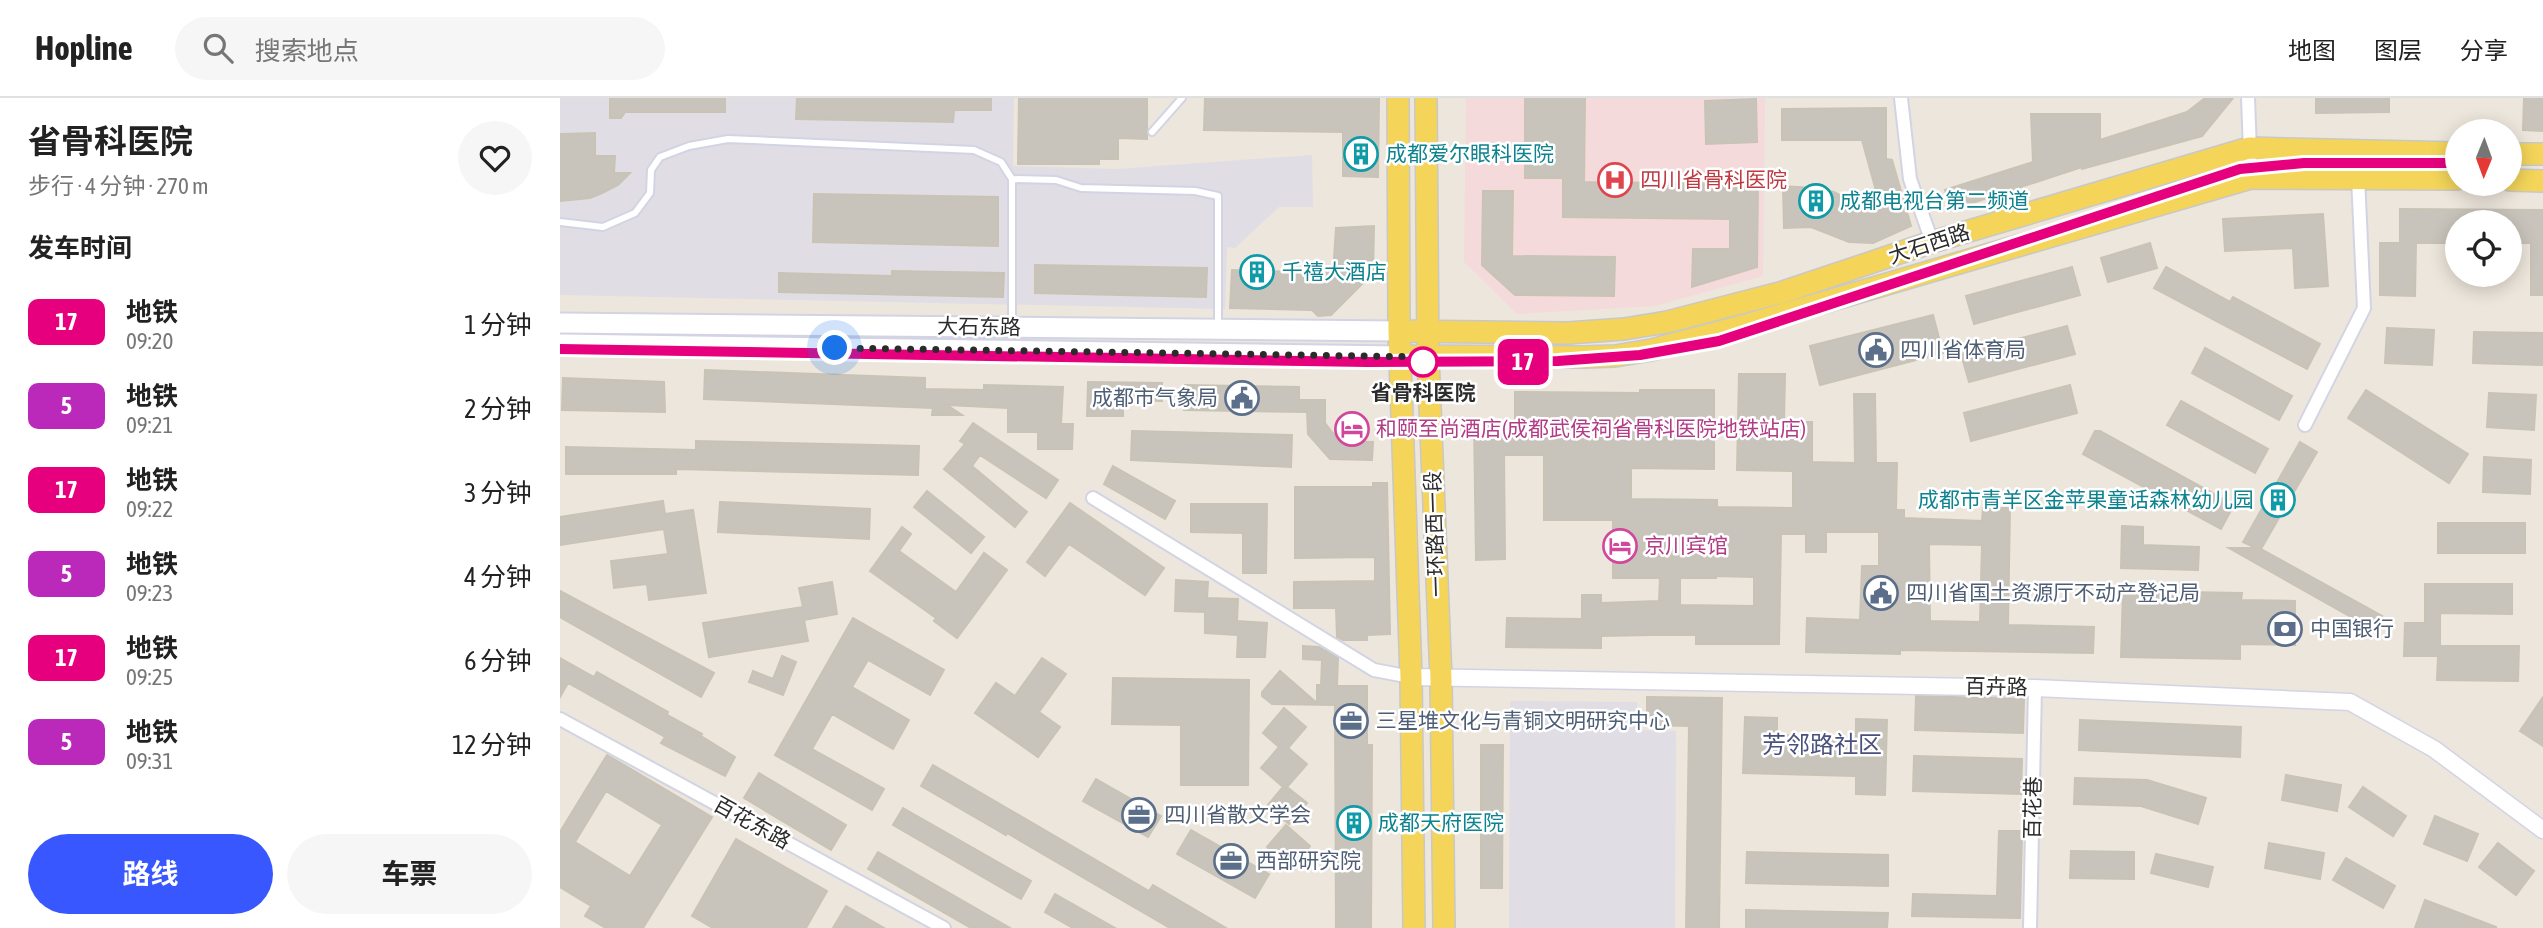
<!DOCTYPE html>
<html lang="zh">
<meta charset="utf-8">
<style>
body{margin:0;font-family:"Asap Condensed","Noto Sans SC",sans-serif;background:#f6f6f6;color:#222;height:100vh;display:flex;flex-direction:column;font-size:26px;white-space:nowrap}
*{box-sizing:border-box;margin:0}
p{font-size:23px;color:#767676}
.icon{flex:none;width:38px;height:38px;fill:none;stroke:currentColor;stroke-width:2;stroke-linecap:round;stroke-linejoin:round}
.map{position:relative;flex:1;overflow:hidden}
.details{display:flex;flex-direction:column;background:#fff;width:560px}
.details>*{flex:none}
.badge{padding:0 14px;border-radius:10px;font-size:24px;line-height:46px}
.needle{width:46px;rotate:181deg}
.controls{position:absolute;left:1885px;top:21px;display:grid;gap:14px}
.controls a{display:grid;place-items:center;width:77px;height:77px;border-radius:50%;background:#fff;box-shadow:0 4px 18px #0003;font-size:35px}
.you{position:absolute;width:35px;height:35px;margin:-18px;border:5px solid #fff;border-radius:50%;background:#1a73e8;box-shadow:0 0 0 10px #1a73e833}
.map>.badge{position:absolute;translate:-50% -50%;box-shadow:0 0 0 4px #fff}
h2{padding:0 28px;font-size:26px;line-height:63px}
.round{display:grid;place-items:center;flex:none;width:74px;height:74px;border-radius:37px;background:#f6f6f6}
.head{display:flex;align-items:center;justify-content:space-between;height:119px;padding:0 28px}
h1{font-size:33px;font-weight:700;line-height:52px}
.cta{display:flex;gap:14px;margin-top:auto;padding:14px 28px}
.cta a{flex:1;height:80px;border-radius:42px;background:#3857fe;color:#fff;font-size:28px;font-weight:700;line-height:80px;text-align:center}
.cta a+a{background:#f6f6f6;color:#222}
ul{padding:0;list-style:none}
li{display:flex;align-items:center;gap:21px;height:84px;padding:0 28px}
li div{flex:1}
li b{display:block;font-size:26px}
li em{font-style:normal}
li .badge{min-width:77px;font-weight:700;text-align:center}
header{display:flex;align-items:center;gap:42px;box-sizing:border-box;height:98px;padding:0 35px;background:#fff;border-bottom:2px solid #e0e0e0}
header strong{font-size:33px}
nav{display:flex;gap:38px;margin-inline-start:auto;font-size:24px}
.search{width:490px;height:63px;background:#f6f6f6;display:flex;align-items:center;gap:18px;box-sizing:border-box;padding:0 24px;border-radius:38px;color:#767676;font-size:26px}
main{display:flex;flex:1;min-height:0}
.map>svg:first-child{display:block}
.industrial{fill:#e0dde5}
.medical{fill:#f4dada}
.building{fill:#c9c4bb;stroke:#c9c3b6;stroke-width:2;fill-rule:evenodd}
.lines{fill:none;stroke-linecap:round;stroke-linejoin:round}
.service-casing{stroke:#d2d4e4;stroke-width:10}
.minor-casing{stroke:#d2d4e4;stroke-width:16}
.tertiary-casing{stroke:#d2d4e4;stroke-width:19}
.secondary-casing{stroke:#d2d4e4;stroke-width:23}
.primary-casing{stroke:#c8c8c8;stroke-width:24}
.service{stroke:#fff;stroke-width:6}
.minor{stroke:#fff;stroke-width:12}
.tertiary{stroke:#fff;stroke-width:16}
.secondary{stroke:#fff;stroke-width:19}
.primary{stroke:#f4d55a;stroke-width:21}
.line-casing{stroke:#fff;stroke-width:16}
.line{stroke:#e6007e;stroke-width:10}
.walk{stroke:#2b2b2b;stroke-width:7;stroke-dasharray:0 12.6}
.stop-dot{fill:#fff;stroke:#e6007e;stroke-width:3.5}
.labels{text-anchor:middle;stroke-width:5;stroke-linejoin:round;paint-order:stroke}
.culture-label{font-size:21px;fill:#0d838f;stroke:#fff;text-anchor:start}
.health-label{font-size:21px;fill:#be3a42;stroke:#fff;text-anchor:start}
.street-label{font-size:21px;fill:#2b2b2b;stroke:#fff}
.service-label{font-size:21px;fill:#4e5e75;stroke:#fff;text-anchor:start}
.stop-label{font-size:21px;font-weight:bold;fill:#2b2b2b;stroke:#fff}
.hotel-label{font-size:21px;fill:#b23c85;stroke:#fff;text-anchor:start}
.quarter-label{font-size:24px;fill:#4a517d;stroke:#fff}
</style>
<header>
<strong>Hopline</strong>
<div class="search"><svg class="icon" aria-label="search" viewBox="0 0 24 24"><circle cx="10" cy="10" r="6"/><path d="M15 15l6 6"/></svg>搜索地点</div>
<nav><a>地图</a><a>图层</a><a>分享</a></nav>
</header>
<main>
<section class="details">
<div class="head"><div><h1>省骨科医院</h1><p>步行 · 4 分钟 · 270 m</p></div><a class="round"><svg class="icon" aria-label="heart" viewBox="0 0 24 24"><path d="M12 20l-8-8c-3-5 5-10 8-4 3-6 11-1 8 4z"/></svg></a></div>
<h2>发车时间</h2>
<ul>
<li><span class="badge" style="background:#e6007e;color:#fff">17</span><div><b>地铁</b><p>09:20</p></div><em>1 分钟</em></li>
<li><span class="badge" style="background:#bb29bb;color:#fff">5</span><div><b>地铁</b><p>09:21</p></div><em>2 分钟</em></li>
<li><span class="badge" style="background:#e6007e;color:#fff">17</span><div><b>地铁</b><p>09:22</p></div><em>3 分钟</em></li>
<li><span class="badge" style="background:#bb29bb;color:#fff">5</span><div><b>地铁</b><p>09:23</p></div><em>4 分钟</em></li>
<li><span class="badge" style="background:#e6007e;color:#fff">17</span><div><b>地铁</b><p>09:25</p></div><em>6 分钟</em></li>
<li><span class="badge" style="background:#bb29bb;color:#fff">5</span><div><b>地铁</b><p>09:31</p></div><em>12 分钟</em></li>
</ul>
<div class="cta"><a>路线</a><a>车票</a></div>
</section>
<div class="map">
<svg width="1983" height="830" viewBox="0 0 1983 830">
<rect width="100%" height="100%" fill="#ede6dc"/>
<path class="industrial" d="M0,0H454L453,68L557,71L752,57L753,109H719L675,150L667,149L665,211L0,197Z
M950,603L1077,604L1078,632L1116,633L1115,830H949Z"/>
<path class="medical" d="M906,0H1205L1203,178L1095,208L957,216L904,164Z"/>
<path class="building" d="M50,0H165V14H65L61,20H50Z
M237,0H431V12H394L393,24L236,21Z
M459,0H587V41L558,40V61H539V66H458Z
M645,0H819L818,79L783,78V34L644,32Z
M965,0H1025L1024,84L1198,86L1197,169L1132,189L1133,151H1170V121L1003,119V80H965Z
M1645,0H1673L1642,38L1522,71V69L1391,112L1385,92L1473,64L1471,16H1540V42L1627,14Z
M1756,0H1829V14L1756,15Z
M1964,0H1983V33L1963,32Z
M1196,1L1197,44L1146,46L1145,3Z
M1326,10V61L1332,62L1351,128L1313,145L1289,144L1251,129L1224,130L1223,88L1254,90L1274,94L1294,105L1318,100L1302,42H1222V11Z
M35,35V58H55L54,75H70L58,87L42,95L30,100L0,103V36Z
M923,93H953L952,158L1055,159L1054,198L955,197L922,167Z
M254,96L438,99V148L253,144Z
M1840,111L1983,112V197H1971V145H1950V124H1897V145H1856L1855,198L1820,197V145H1840Z
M1763,116L1768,188L1735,190L1733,150L1665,153L1663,121Z
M814,128L813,175L771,217L758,218L752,212L670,210L672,172L773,175L776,130Z
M1590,145L1597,170L1548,184L1541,160Z
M475,167L647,170L646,199L475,195Z
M1512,169L1520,197L1414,226L1406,198Z
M1606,169L1670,204L1673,199L1760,246L1747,271L1594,190Z
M332,173L444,175L443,199L219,194V175L332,178Z
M1373,217L1383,255L1260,287L1250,248Z
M1507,228L1515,256L1409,284L1401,256Z
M1827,230L1874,232L1872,267L1825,265Z
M1914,234L1983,235V267L1913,265Z
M1645,250L1732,298L1719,322L1632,275Z
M145,272L365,280V291L424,292V287L503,289L501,326H513L512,351H478V334H448V310L387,307L402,317H372L373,310L144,301Z
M1179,276H1225L1224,324H1252V364L1295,365L1294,296H1315L1316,365H1337L1336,412H1344V420L1422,423L1423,410H1450L1448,527L1534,529L1533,555L1340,552V556L1246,554L1247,520L1300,522L1302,468H1319V434H1266V454H1246V436H1221L1219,546H1136V537H1090L1041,538V550L946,549L947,520L1022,521V497H1041V505L1099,503L1100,480H1053V422H984V357H944L945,461L916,462L914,323H955V294L1080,295V292H1154V371L1071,370V401L1157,402V409L1233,410V373L1177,372ZM1369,446L1422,447L1420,524L1370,523ZM1156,478L1194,479V508L1120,507V480H1156Z
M3,280L104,284L105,314L2,312Z
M528,284L602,285V303L563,302V318H527Z
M625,287L739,289V302H765V325L779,343L813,344L812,362L770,361L748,336L747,314L624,312Z
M1510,287L1517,315L1411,343L1404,315Z
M1806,292L1908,356L1889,385L1788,320Z
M1929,295L1976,297L1974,332L1927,329Z
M1621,303L1708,351L1695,375L1607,327Z
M413,325L498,382L486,400L420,357L412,368L467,414L455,429L384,371L405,346L400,343Z
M572,333L732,337L731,369L571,362Z
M1535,333H1540L1674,407L1661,431L1523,356Z
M136,343L359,348L358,377L116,371V376H6V349L136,352Z
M1740,344L1757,354L1701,451L1822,518L1814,532L1669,450H1696L1683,444Z
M1924,359L1971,362L1970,396L1923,394Z
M553,368L615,403L605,421L544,386Z
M813,385H827L830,536L807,537V542H783L777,539L776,510H734V484L815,483V459L735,460V389H813Z
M367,393L424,439L411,455L354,409Z
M103,403L105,416L133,412L146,495L89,502L87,486L54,490L51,463L108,456L104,431L0,447V419Z
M160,404L310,411L309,441L158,434Z
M510,405L604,470L585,497L509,446L485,478L467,464Z
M631,406H707L706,475H683V435L631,434Z
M1878,425H1965V455H1878Z
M1562,428L1583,429V447L1639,449L1638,472L1561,470Z
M342,429L351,436L339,453L396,494L424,455L447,472L397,540L374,523L376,520L310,473Z
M616,482L648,484L647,500L678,501L677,523L707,525L705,559H677L678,537L645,535V514L615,513Z
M272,484L277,516L244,522L248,543L149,559L143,525L243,509L239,490Z
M1865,486H1952V516L1880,515V548H1959L1958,583L1877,582L1878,558H1844L1845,525H1865Z
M0,493L154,575L141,599L0,519Z
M1563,493L1682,495L1681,502L1735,503V547L1680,546V561L1561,559Z
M293,520L384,572L370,597L308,562L292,589L349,622L333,651L272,616L252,651L324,691L312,712L215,657Z
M743,548L759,549L778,560L777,588H807V647H812L811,830H776L775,607L712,606L702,598V594L720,573L757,605V587H761L762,562L743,561Z
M222,558L236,564L223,597L189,584L193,573L213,581Z
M0,560L34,579L37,574L108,614L107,617L142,636L141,638L175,659L165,678L101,645L105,639L8,585L0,599Z
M482,560L506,576L479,614L500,629L478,659L415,615L436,585L455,598Z
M553,580L689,582L688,687H621V627L552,626Z
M1356,598L1464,601L1463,635L1355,632Z
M1087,599L1162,600L1159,830H1126L1129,628L1087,627Z
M1983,599V648L1960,633Z
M724,610L746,629L728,650L747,666L727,689L747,705L729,726L707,708L723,689L701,670L719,649L703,635Z
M1185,619L1217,620V637L1296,640V621L1327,622L1325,697L1296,696V678L1183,675Z
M1520,622L1681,629L1680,659L1519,652Z
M921,647H943L942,790H921Z
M47,657L152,719L83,830H46L25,818L31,808L0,789V734ZM46,693L102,727L70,778L15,744Z
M1354,658L1462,661L1461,696L1353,693Z
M373,667L589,793L593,787L666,830H610L447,735L446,737L361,688Z
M199,675L286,727L271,752L184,700Z
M1726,677L1781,687L1777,713L1722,702Z
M1515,680L1587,682L1646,700L1638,726L1581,708L1514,706Z
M536,681L601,718L588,739L523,703Z
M1803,689L1846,718L1833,738L1789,709Z
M343,710L471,783L461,801L333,727Z
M1875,718L1918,736L1907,763L1864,746Z
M726,727L750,748L731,770L707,749Z
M631,732L709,776L695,800L617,756Z
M1439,733H1462L1460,820L1352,818L1353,796L1437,798Z
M176,741L267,793L246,830H153L132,818Z
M1709,745L1764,755L1760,781L1705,770Z
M1938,745L1974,773L1956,797L1919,769Z
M1511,753L1574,754V781L1510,780Z
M318,754L450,830H411L308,771Z
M1187,754L1328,757V788L1186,785Z
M1596,756L1653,769L1648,789L1591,775Z
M1786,760L1835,788L1823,810L1773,782Z
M495,796L555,830H513L485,814Z
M1865,802L1936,829V830H1855Z
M286,808L324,830H273Z
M1186,812L1328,815L1327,830H1186Z"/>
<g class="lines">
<g class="service-casing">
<path id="service" d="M592,34L622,0
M0,124L43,129L75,115L90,95L91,72L100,59L129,48L168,41L414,52L441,64L452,81
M452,227V81L496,82L521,90L635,93L658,98V229"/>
</g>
<g class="minor-casing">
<path id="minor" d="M1341,0L1350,81L1372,144
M1688,0L1691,80
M1745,327L1804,210L1798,79
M533,400L814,572L851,579
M0,621L384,830
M1470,830L1475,590"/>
</g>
<g class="tertiary-casing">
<path id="tertiary" d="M851,579L1475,590L1790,604L1874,651L1983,732"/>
</g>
<g class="secondary-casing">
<path id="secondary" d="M0,225L839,233
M0,246L840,258"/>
</g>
<g class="primary-casing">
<path id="primary" d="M838,0L839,233L851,579L854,830
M866,0L868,259L881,581L884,830
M1950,56H1983
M1950,82L1983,83
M839,233L1008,235L1064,231L1107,224L1223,194L1372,144L1689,50L1897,55
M840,258L1023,259L1055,258L1091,252L1186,227L1691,80L1897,81"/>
</g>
<use href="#service" class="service"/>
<use href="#minor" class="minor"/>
<use href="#tertiary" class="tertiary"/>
<use href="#secondary" class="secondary"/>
<use href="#primary" class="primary"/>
</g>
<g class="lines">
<g class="line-casing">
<path id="line" d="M0,251L807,264L998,263L1080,257L1159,243L1680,71L1744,65H1897"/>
</g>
<use href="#line" class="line"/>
<path class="walk" d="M275,250L868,259L863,264"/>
</g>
<defs>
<g id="building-ring" transform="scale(1.75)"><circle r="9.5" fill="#fff" stroke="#0f9aa8" stroke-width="1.5"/><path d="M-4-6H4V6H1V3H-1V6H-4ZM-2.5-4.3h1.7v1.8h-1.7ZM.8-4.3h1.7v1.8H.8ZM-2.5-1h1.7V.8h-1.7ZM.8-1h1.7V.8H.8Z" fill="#0f9aa8"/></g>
<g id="hospital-ring" transform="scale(1.75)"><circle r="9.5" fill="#fff" stroke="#e0444e" stroke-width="1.5"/><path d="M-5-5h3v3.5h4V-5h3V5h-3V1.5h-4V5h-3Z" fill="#e0444e"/></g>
<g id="civic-ring" transform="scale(1.75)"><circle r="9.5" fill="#fff" stroke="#5c6f8a" stroke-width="1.5"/><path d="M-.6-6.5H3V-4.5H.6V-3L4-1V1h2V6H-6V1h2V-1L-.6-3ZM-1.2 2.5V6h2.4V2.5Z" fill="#5c6f8a"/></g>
<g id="hotel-ring" transform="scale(1.75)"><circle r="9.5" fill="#fff" stroke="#d1479c" stroke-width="1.5"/><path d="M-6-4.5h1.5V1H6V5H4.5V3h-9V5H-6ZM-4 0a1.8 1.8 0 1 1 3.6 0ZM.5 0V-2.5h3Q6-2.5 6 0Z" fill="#d1479c"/></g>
<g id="bank-ring" transform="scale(1.75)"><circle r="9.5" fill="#fff" stroke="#5c6f8a" stroke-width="1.5"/><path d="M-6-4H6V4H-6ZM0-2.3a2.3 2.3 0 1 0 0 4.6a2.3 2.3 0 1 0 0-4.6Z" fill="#5c6f8a"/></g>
<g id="office-ring" transform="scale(1.75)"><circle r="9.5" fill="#fff" stroke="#5c6f8a" stroke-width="1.5"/><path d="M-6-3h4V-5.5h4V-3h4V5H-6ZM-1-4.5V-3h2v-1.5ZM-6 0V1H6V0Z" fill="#5c6f8a"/></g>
</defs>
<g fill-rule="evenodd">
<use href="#building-ring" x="801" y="56"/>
<use href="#hospital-ring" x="1055" y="82"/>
<use href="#building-ring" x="1256" y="103"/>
<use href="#building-ring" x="697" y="174"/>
<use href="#civic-ring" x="1316" y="252"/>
<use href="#civic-ring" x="682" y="300"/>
<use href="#hotel-ring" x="792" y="331"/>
<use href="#building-ring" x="1718" y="402"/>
<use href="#hotel-ring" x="1060" y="448"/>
<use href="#civic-ring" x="1321" y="495"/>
<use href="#bank-ring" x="1725" y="531"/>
<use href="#office-ring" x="791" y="623"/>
<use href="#office-ring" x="579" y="717"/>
<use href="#building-ring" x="794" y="725"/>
<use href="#office-ring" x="671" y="763"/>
</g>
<circle class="stop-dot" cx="863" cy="264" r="14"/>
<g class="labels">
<g class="culture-label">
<text x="826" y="63">成都爱尔眼科医院</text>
<text x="1280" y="110">成都电视台第二频道</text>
<text x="722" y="181">千禧大酒店</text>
<text x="1694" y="409" text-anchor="end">成都市青羊区金苹果童话森林幼儿园</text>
<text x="818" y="732">成都天府医院</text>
</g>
<g class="health-label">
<text x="1080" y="89">四川省骨科医院</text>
</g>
<g class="street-label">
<text transform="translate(1369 146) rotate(-18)" y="7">大石西路</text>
<text transform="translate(419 229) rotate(1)" y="7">大石东路</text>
<text transform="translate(875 436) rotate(-92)" y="7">一环路西一段</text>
<text transform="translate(1436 589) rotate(1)" y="7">百卉路</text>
<text transform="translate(1473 710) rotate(-89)" y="7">百花巷</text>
<text transform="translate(192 725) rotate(29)" y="7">百花东路</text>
</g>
<g class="service-label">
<text x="1340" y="259">四川省体育局</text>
<text x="658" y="307" text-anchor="end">成都市气象局</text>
<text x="1346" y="502">四川省国土资源厅不动产登记局</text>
<text x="1750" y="538">中国银行</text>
<text x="816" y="630">三星堆文化与青铜文明研究中心</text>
<text x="604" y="724">四川省散文学会</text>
<text x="696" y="770">西部研究院</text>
</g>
<g class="stop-label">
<text x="863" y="302">省骨科医院</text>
</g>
<g class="hotel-label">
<text x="816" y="338">和颐至尚酒店(成都武侯祠省骨科医院地铁站店)</text>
<text x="1084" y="455">京川宾馆</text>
</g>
<g class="quarter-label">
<text x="1262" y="655">芳邻路社区</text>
</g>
</g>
</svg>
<div class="controls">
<a><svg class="needle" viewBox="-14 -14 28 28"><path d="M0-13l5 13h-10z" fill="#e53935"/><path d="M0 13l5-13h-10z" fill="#767676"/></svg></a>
<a><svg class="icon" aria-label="locate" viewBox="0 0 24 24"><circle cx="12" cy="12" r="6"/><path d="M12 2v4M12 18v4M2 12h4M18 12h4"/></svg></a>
</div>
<div class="you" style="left:275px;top:250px"></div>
<b class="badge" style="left:963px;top:264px;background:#e6007e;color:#fff">17</b>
</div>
</main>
